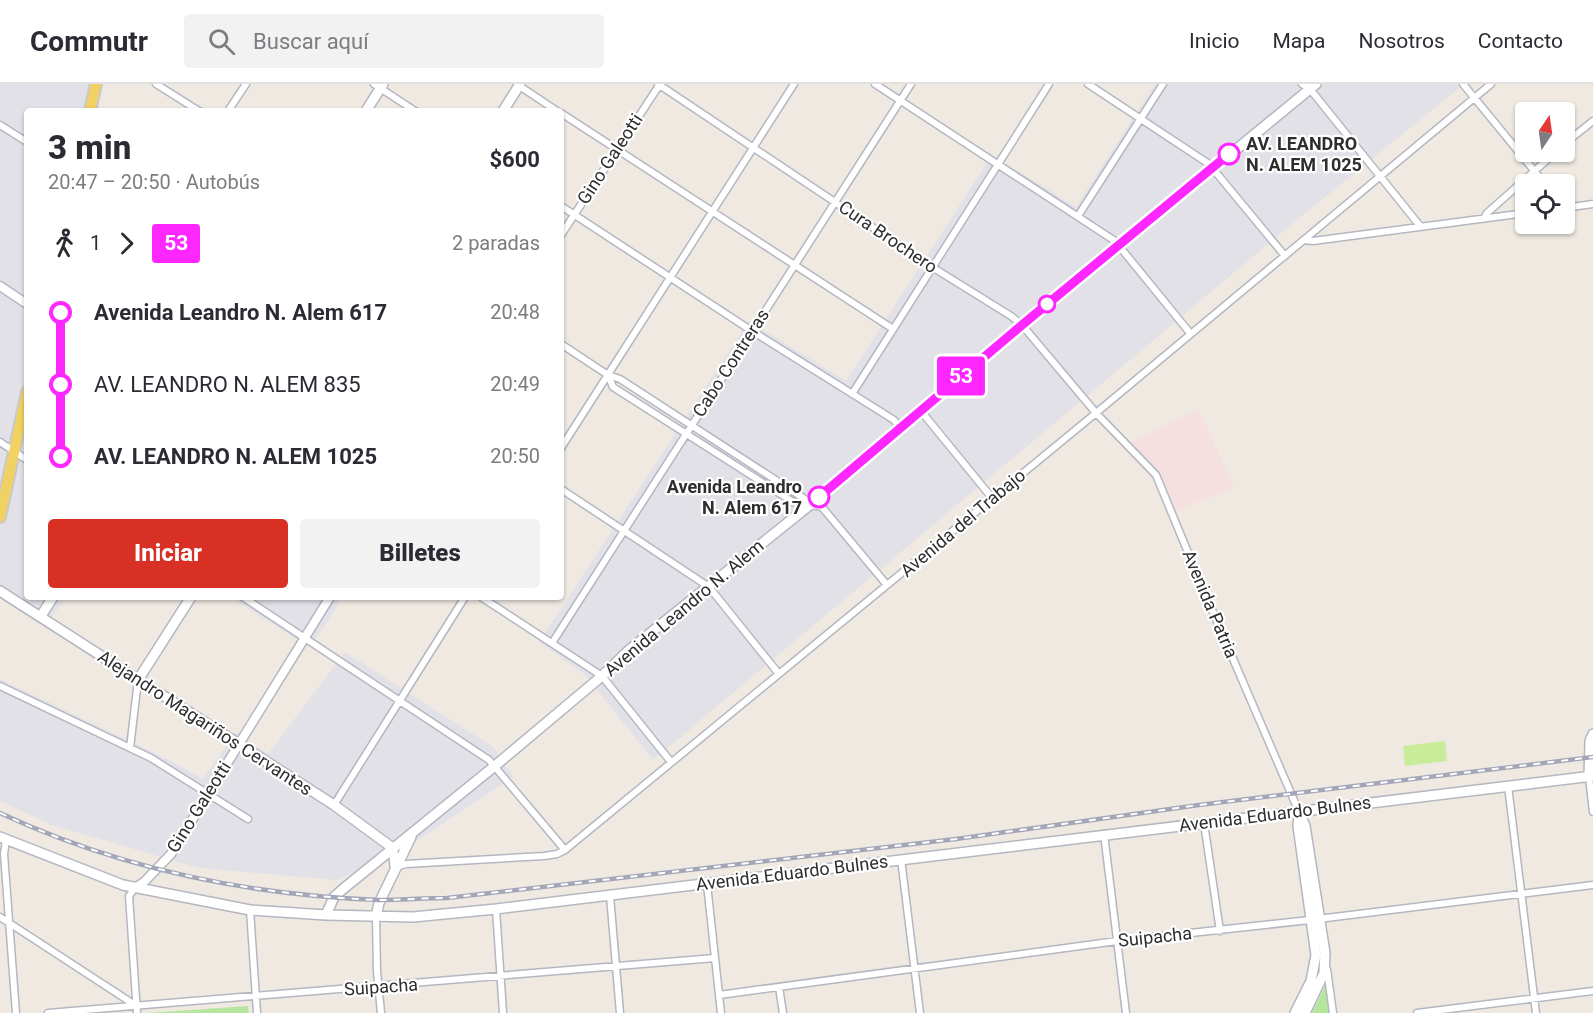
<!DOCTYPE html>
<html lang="es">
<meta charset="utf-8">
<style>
body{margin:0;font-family:Roboto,sans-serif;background:#f2f2f3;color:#2b2b33;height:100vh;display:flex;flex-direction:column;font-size:22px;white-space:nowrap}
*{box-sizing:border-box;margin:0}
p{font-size:20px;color:#7c7c81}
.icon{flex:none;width:33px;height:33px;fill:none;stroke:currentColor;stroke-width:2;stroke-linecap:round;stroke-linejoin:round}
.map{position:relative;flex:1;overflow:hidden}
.side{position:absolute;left:24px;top:24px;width:540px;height:492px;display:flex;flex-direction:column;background:#fff;border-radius:6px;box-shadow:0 2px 4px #0004}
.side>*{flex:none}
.badge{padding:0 12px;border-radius:4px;font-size:21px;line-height:39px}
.needle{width:39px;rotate:13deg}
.fabs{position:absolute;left:1515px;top:18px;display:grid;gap:12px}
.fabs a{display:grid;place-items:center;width:60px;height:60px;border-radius:6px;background:#fff;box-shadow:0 2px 4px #0004;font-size:30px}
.map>.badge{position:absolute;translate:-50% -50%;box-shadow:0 0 0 3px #fff}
.legs{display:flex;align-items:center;gap:9px;height:66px;padding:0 24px;font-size:20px}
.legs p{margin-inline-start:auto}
.headline{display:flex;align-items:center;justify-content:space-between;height:102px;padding:0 24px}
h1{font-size:33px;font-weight:800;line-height:45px}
.button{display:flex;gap:12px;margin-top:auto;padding:12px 24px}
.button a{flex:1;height:69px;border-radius:6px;background:#d93025;color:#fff;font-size:24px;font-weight:800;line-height:69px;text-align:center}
.button a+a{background:#f2f2f3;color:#2b2b33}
ul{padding:0 24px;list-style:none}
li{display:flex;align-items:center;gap:21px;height:72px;font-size:22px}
li i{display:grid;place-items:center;width:9px;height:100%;margin:0 8px;background:currentColor}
li i::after{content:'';width:15px;height:15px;margin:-8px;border:4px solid;border-radius:50%;background:#fff}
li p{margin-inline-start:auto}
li:first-child i{background:linear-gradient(#0000 50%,currentColor 0)}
li:last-child i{background:linear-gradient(currentColor 50%,#0000 0)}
header{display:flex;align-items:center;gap:36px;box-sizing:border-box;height:84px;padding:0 30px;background:#fff;border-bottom:2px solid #e1e1e2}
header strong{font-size:28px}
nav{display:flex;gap:33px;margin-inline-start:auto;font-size:21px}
.search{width:420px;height:54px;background:#f2f2f3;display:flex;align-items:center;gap:15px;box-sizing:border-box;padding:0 21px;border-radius:6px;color:#7c7c81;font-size:22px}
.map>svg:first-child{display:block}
.industrial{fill:#e3e1e8}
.medical{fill:#f5dfe0}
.green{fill:#b6e59e}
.pitch{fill:#c9ec9a}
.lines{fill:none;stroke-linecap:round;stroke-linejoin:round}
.minor-casing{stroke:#b4b7c1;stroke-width:9}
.tertiary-casing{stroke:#b4b7c1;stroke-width:11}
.secondary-casing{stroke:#b4b7c1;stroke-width:12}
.primary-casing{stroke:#c9c9c9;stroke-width:14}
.minor{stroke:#fff;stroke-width:6}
.tertiary{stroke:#fff;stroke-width:8}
.secondary{stroke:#fff;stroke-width:9}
.primary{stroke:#f2d163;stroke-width:10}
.rail-casing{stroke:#a3a6b8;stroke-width:4.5}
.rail{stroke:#fff;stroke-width:2;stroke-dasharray:7;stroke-linecap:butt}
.line-1-casing{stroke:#fff;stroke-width:14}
.line-1{stroke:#fe27ff;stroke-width:9}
.stop-1-dot{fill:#fff;stroke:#fe27ff;stroke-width:3}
.labels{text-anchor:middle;stroke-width:4.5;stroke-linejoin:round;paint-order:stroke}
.stop-label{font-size:18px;font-weight:bold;fill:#2e2e2e;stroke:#fff;text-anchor:start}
.street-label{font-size:18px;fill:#2e2e2e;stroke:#fff}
</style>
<header>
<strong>Commutr</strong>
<div class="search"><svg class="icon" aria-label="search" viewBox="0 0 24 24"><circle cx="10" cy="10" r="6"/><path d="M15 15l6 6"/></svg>Buscar aquí</div>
<nav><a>Inicio</a><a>Mapa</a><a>Nosotros</a><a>Contacto</a></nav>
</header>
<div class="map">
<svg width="1593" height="929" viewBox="0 0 1593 929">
<rect width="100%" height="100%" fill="#efe9e1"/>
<path class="industrial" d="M0,0H103L97,27H27V513H66L45,543L0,512Z
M1155,0H1464L1292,140L653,676L584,590L539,558L749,237L846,297L992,71L1076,123Z
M231,513H343L310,564Z
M345,568L493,663L513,693L411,761L337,796L199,784L52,741L0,717V595L171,677L203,695L236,648L268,670Z"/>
<path class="medical" d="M1199,326L1234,404L1175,427L1168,405L1157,385L1131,358Z"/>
<path class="green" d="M1325,902L1329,929H1312Z
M248,922L249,929H147Z"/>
<path class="pitch" d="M1445,657L1447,677L1405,682L1403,662Z"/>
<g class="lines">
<g class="minor-casing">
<path id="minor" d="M156,0L199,27
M374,0L415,27
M658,0L932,183L1011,232L1022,241L1096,329L1156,391L1206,512L1299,728
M875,0L1115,157L1190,249
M1088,0L1209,80L1285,172
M1302,0L1310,5L1420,142
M1463,0L1545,100
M518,1L557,27
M228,27L246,0
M561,29L893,245
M0,41L27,58
M1564,60L1593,37
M561,122L752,247L894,336L900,344
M1564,124L1593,120
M1078,132L1163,0
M1484,134L1487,129L1556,68
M561,151L660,0
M1304,156L1313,157L1526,129
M561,260L608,291L620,295L811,419
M608,291L613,303L793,418L822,423L887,501
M852,310L1049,0
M921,327L992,414
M0,358L27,376
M561,364L794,0
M561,405L709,503L779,590
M243,513L489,676L565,766
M481,513L602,592L671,678
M552,559L911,0
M0,602L151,674L248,735
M130,664L138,596
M1589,693L1593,728
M1508,702L1536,929
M334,721L465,513
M1204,739L1220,847
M1104,750L1126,929
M6,756L4,770L16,929
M901,775L920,929
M395,783L406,780L544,772L557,770L565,766L1096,329L1491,0
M707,800L721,929
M135,804L129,812L137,929
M610,812L620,929
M496,825L503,929
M250,826L257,929
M0,833L135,921
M376,833L377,887L381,929
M1327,885L1333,929
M779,903L783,929
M719,911L1117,857L1310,836L1593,801
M48,929L715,874
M1417,929L1593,907"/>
</g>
<g class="tertiary-casing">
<path id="tertiary" d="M0,202L27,220
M135,804L144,798L171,770L330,513"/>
</g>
<g class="secondary-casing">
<path id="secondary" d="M366,27L383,0
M503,27L520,0
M0,507L334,721L390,762L394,771L395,783
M41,532L53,513
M138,596L191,513
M1589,693L1590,657L1593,650
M1299,728L1305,742L1325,869L1324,889L1305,929
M0,753L123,801L250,826L326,831L413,833L496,825L1593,692
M326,831L334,813L343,805L496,681L602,592L628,567L811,420L1022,241L1316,0
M376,833L379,819L411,753
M1295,929L1311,897L1316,871L1298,742L1299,730"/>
</g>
<g class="primary-casing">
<path id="primary" d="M90,27L96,0
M0,433L27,308"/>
</g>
<use href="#minor" class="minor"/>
<use href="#tertiary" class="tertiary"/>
<use href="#secondary" class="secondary"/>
<use href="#primary" class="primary"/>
<g class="rail-casing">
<path id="rail" d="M0,729C118,784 249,811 379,816C401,816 424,814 447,814L956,755L1199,721L1593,673"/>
</g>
<use href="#rail" class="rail"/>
</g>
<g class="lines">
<g class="line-1-casing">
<path id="line-1" d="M819,413L1022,241L1229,70"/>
</g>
<use href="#line-1" class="line-1"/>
</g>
<g class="stop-1-dot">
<circle cx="1229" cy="70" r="10"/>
<circle cx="1047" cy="220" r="8"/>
<circle cx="819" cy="413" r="10"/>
</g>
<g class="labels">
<g class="stop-label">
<text x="1246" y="66">AV. LEANDRO<tspan x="1246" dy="21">N. ALEM 1025</tspan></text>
<text x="802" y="409" text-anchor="end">Avenida Leandro<tspan x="802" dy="21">N. Alem 617</tspan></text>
</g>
<g class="street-label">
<text transform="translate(610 75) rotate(-57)" y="6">Gino Galeotti</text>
<text transform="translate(888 153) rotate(34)" y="6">Cura Brochero</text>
<text transform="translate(731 279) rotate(-57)" y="6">Cabo Contreras</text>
<text transform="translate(963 439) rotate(-40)" y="6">Avenida del Trabajo</text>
<text transform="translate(1210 520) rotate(67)" y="6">Avenida Patria</text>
<text transform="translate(684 524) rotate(-40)" y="6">Avenida Leandro N. Alem</text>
<text transform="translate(205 639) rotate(33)" y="6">Alejandro Magariños Cervantes</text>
<text transform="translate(199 723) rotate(-58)" y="6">Gino Galeotti</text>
<text transform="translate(1275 730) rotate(-7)" y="6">Avenida Eduardo Bulnes</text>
<text transform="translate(792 789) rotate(-7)" y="6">Avenida Eduardo Bulnes</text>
<text transform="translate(1155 853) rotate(-6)" y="6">Suipacha</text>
<text transform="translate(381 903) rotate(-4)" y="6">Suipacha</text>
</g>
</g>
</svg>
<div class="fabs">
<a><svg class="needle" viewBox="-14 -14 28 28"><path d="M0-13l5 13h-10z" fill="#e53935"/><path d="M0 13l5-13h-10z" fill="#7c7c81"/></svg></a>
<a><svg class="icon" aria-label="locate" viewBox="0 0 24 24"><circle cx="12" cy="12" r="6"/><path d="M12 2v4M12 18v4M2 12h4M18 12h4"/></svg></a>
</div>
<b class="badge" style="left:961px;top:292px;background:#fe27ff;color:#fff">53</b>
<section class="side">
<div class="headline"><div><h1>3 min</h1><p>20:47 – 20:50 · Autobús</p></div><b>$600</b></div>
<div class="legs"><svg class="icon" aria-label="walk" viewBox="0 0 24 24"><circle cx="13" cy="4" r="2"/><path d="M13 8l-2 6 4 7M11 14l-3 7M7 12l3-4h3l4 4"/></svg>1<svg class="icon" aria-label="forward" viewBox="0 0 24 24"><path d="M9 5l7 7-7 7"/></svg><b class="badge" style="background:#fe27ff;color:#fff">53</b><p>2 paradas</p></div>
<ul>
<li><i style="color:#fe27ff"></i><b>Avenida Leandro N. Alem 617</b><p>20:48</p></li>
<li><i style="color:#fe27ff"></i><span>AV. LEANDRO N. ALEM 835</span><p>20:49</p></li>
<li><i style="color:#fe27ff"></i><b>AV. LEANDRO N. ALEM 1025</b><p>20:50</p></li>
</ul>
<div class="button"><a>Iniciar</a><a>Billetes</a></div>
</section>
</div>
